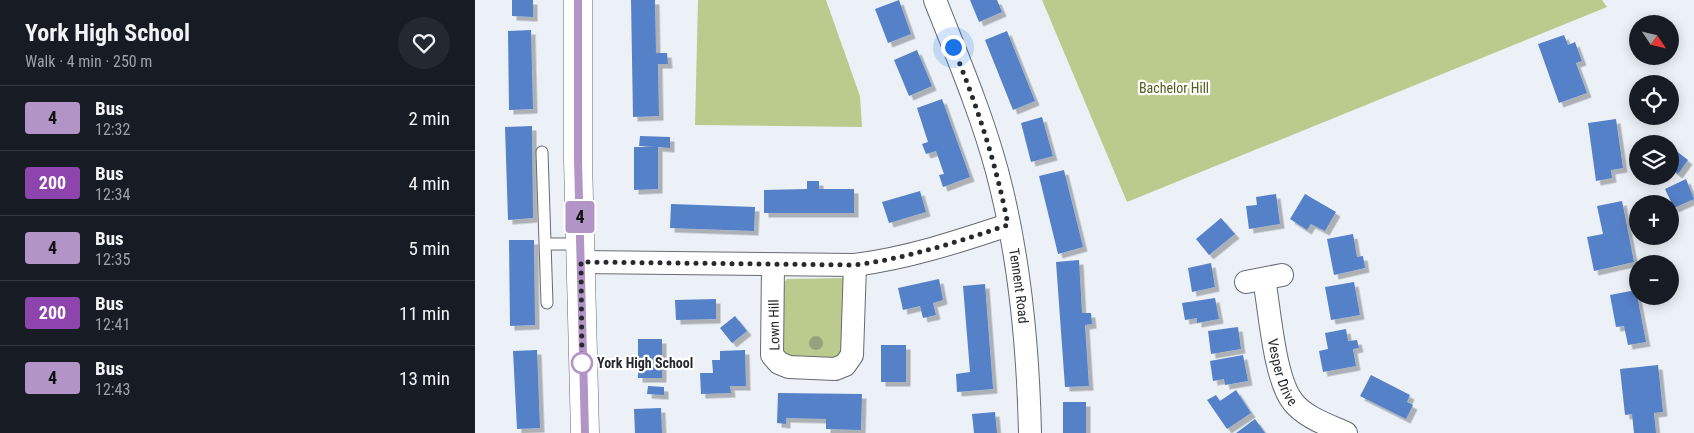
<!DOCTYPE html>
<meta charset="utf-8">
<style>
body{margin:0;font-family:"Roboto Condensed",sans-serif;background:#242831;color:#f1f3f6;height:100vh;display:flex;flex-direction:column;font-size:19px;white-space:nowrap}
*{box-sizing:border-box;margin:0}
p{font-size:16px;color:#9ea1a6}
.icon{flex:none;width:28px;height:28px;fill:none;stroke:currentColor;stroke-width:2;stroke-linecap:round;stroke-linejoin:round}
.map{position:relative;flex:1;overflow:hidden}
.drawer{display:flex;flex-direction:column;background:#171b24;width:475px}
.drawer>*{flex:none}
.badge{padding:0 10px;border-radius:4px;font-size:18px;line-height:32px}
.needle{width:32px;rotate:125deg}
.fabs{position:absolute;left:1154px;top:15px;display:grid;gap:10px}
.fabs a{display:grid;place-items:center;width:50px;height:50px;border-radius:50%;background:#171b24;box-shadow:0 2px 12px #0003;font-size:25px}
.you{position:absolute;width:25px;height:25px;margin:-12px;border:4px solid #fff;border-radius:50%;background:#1a73e8;box-shadow:0 0 0 8px #1a73e833}
.map>.badge{position:absolute;translate:-50% -50%;box-shadow:0 0 0 2px #fff}
.round{display:grid;place-items:center;flex:none;width:52px;height:52px;border-radius:26px;background:#242831}
.headline{display:flex;align-items:center;justify-content:space-between;height:85px;padding:0 25px}
h1{font-size:24px;font-weight:700;line-height:38px}
ul{padding:0;list-style:none}
li{display:flex;align-items:center;gap:15px;height:65px;padding:0 25px;border-top:1px solid #363941}
li div{flex:1}
li b{display:block;font-size:19px}
li em{font-style:normal}
li .badge{min-width:55px;font-weight:700;text-align:center}
main{display:flex;flex:1;min-height:0}
.map>svg:first-child{display:block}
.green{fill:#bbcb8d}
.building{fill:#5581c8;filter:url(#shadow)}
.lines{fill:none;stroke-linecap:round;stroke-linejoin:round}
.lane-casing{stroke:#676b71;stroke-width:13}
.street-casing{stroke:#676b71;stroke-width:24}
.secondary-casing{stroke:#676b71;stroke-width:29}
.lane{stroke:#fff;stroke-width:11}
.street{stroke:#fff;stroke-width:22}
.secondary{stroke:#fff;stroke-width:28}
.tree{fill:#97a07f}
.line-casing{stroke:#fff;stroke-width:11}
.line{stroke:#b294c6;stroke-width:8}
.walk{stroke:#28292c;stroke-width:5;stroke-dasharray:0 9}
.stop-dot{fill:#fff;stroke:#b294c6;stroke-width:2.5}
.labels{text-anchor:middle;stroke-width:4.5;stroke-linejoin:round;paint-order:stroke}
.park-label{font-size:14px;fill:#525e1d;stroke:#fff}
.street-label{font-size:14px;fill:#28292c;stroke:#fff}
.stop-label{font-size:14px;font-weight:bold;fill:#28292c;stroke:#fff;text-anchor:start}
</style>
<main>
<section class="drawer">
<div class="headline"><div><h1>York High School</h1><p>Walk · 4 min · 250 m</p></div><a class="round"><svg class="icon" aria-label="heart" viewBox="0 0 24 24"><path d="M12 20l-8-8c-3-5 5-10 8-4 3-6 11-1 8 4z"/></svg></a></div>
<ul>
<li><span class="badge" style="background:#b294c6;color:#111">4</span><div><b>Bus</b><p>12:32</p></div><em>2 min</em></li>
<li><span class="badge" style="background:#8e44ad;color:#fff">200</span><div><b>Bus</b><p>12:34</p></div><em>4 min</em></li>
<li><span class="badge" style="background:#b294c6;color:#111">4</span><div><b>Bus</b><p>12:35</p></div><em>5 min</em></li>
<li><span class="badge" style="background:#8e44ad;color:#fff">200</span><div><b>Bus</b><p>12:41</p></div><em>11 min</em></li>
<li><span class="badge" style="background:#b294c6;color:#111">4</span><div><b>Bus</b><p>12:43</p></div><em>13 min</em></li>
</ul>
</section>
<div class="map">
<svg width="1219" height="433" viewBox="0 0 1219 433">
<defs>
<filter id="shadow"><feDropShadow dx="4.5" dy="4.5" stdDeviation="0" flood-color="#0004"/></filter>
</defs>
<rect width="100%" height="100%" fill="#ecf1f7"/>
<path class="green" d="M223,0H351L385,96L387,127L220,125Z
M567,0H1127L1132,7L652,202Z
M368,278L375,285L370,356L363,363L312,360L303,353L307,285L312,279Z"/>
<path class="building" d="M37,0H58V17L37,16Z
M156,0H180L181,53H192L193,64H183L184,116L158,117Z
M424,0L436,34L413,43L400,9Z
M495,0H522L527,12L504,22Z
M56,30L58,109L34,110L33,31Z
M532,31L560,101L538,110L510,40Z
M1089,35L1093,45L1100,42L1107,61L1101,63L1112,93L1084,103L1063,44Z
M442,50L457,86L434,96L419,60Z
M467,99L495,177L468,187L464,175L469,174L461,151L451,154L447,144L453,142L442,108Z
M567,117L578,156L556,162L546,123Z
M1141,119L1148,168L1136,170L1137,178L1121,181L1113,123Z
M57,126L58,218L33,220L30,127Z
M165,136L195,137V148L183,147V189L159,190V147H181L164,146Z
M1200,150L1213,160L1203,174L1195,168V157Z
M589,170L608,247L583,254L564,176Z
M1211,179L1219,199L1199,208L1190,189Z
M332,181H344V189H379V213H289V190L332,189Z
M445,191L451,212L414,223L407,202Z
M801,194L805,224L774,229L771,206L782,205L781,197Z
M830,194L861,212L850,231L836,224L832,230L815,219Z
M1147,201L1159,262L1119,271L1112,237L1128,234L1122,206Z
M196,204L280,207L279,231L195,228Z
M746,218L760,234L734,255L721,239Z
M878,234L882,257L888,256L890,268L859,275L852,239Z
M34,240H59L60,325L35,326Z
M604,260L607,313H616L617,324L610,325L614,386L590,387L581,262Z
M736,263L740,287L717,292L713,268Z
M464,279L468,300L458,303L461,315L448,318L445,306L428,310L423,288Z
M879,282L885,315L856,320L850,287Z
M510,284L518,389L482,392L481,374L495,372L488,286Z
M1161,290L1171,342L1153,345L1149,326L1141,327L1135,295Z
M740,298L744,319L722,323V318L710,320L707,303Z
M241,299V319L201,320L200,300Z
M260,316L272,331L257,343L245,328Z
M763,327L766,349L736,354L733,331Z
M871,329L873,341L882,340L884,348L878,349L881,366L848,372L844,351L853,349L850,333Z
M163,339H187V378H163Z
M406,345H431V382H406Z
M62,350L65,428L42,429L38,351Z
M270,350L271,386H255L256,393L226,394L225,373H238L237,360H245V351Z
M768,355L773,381L750,385L749,379L738,381L735,361Z
M1183,365L1188,412L1179,413L1181,433H1159L1157,414L1150,415L1145,369Z
M896,375L935,395L932,402L938,405L931,419L885,396Z
M173,386L189,387V395L172,394Z
M761,390L776,413L752,429L732,400L741,395L745,401Z
M303,393L387,394L386,430L351,429V419L311,418V424L302,423Z
M588,402H611V433H588Z
M186,408L187,433H160L159,409Z
M520,412L522,433H499L497,414Z
M780,419L790,433H761Z"/>
<g class="lines">
<g class="lane-casing">
<path id="lane" d="M67,152L72,303
M70,244H105"/>
</g>
<g class="street-casing">
<g id="street">
<path id="s1" d="M460,0C482,56 506,112 522,171C545,257 553,344 555,433"/>
<path d="M106,262L380,265C433,258 482,242 533,225"/>
<path d="M298,265L297,355L304,363L314,367L360,369L370,365L377,355L380,265"/>
<path id="s2" d="M789,279C795,311 799,378 818,402C831,418 853,425 871,433"/>
<path d="M771,282L807,275"/>
</g>
</g>
<g class="secondary-casing">
<path id="secondary" d="M103,0V160L110,433"/>
</g>
<use href="#lane" class="lane"/>
<use href="#street" class="street"/>
<use href="#secondary" class="secondary"/>
</g>
<circle class="tree" cx="341" cy="343" r="7"/>
<g class="lines">
<g class="line-casing">
<path id="line" d="M103,0V160L110,433"/>
</g>
<use href="#line" class="line"/>
<path class="walk" d="M107,363L106,262L380,265C433,258 482,242 533,225C521,163 502,105 478,47"/>
</g>
<circle class="stop-dot" cx="107" cy="363" r="10"/>
<g class="labels">
<g class="park-label">
<text x="699" y="93">Bachelor Hill</text>
</g>
<g class="street-label">
<text dy="5" stroke="none"><textPath href="#s1" startOffset="299">Tennent Road</textPath></text>
<text transform="translate(299 325) rotate(-91)" y="5">Lown Hill</text>
<text dy="5" stroke="none"><textPath href="#s2" startOffset="95">Vesper Drive</textPath></text>
</g>
<g class="stop-label">
<text x="122" y="368">York High School</text>
</g>
</g>
</svg>
<div class="fabs">
<a><svg class="needle" viewBox="-14 -14 28 28"><path d="M0-13l5 13h-10z" fill="#e53935"/><path d="M0 13l5-13h-10z" fill="#9ea1a6"/></svg></a>
<a><svg class="icon" aria-label="locate" viewBox="0 0 24 24"><circle cx="12" cy="12" r="6"/><path d="M12 2v4M12 18v4M2 12h4M18 12h4"/></svg></a>
<a><svg class="icon" aria-label="layers" viewBox="0 0 24 24"><path d="M12 4l9 5-9 5-9-5zM3 14l9 5 9-5"/></svg></a>
<a>+</a>
<a>−</a>
</div>
<div class="you" style="left:478px;top:47px"></div>
<b class="badge" style="left:105px;top:217px;background:#b294c6;color:#111">4</b>
</div>
</main>
